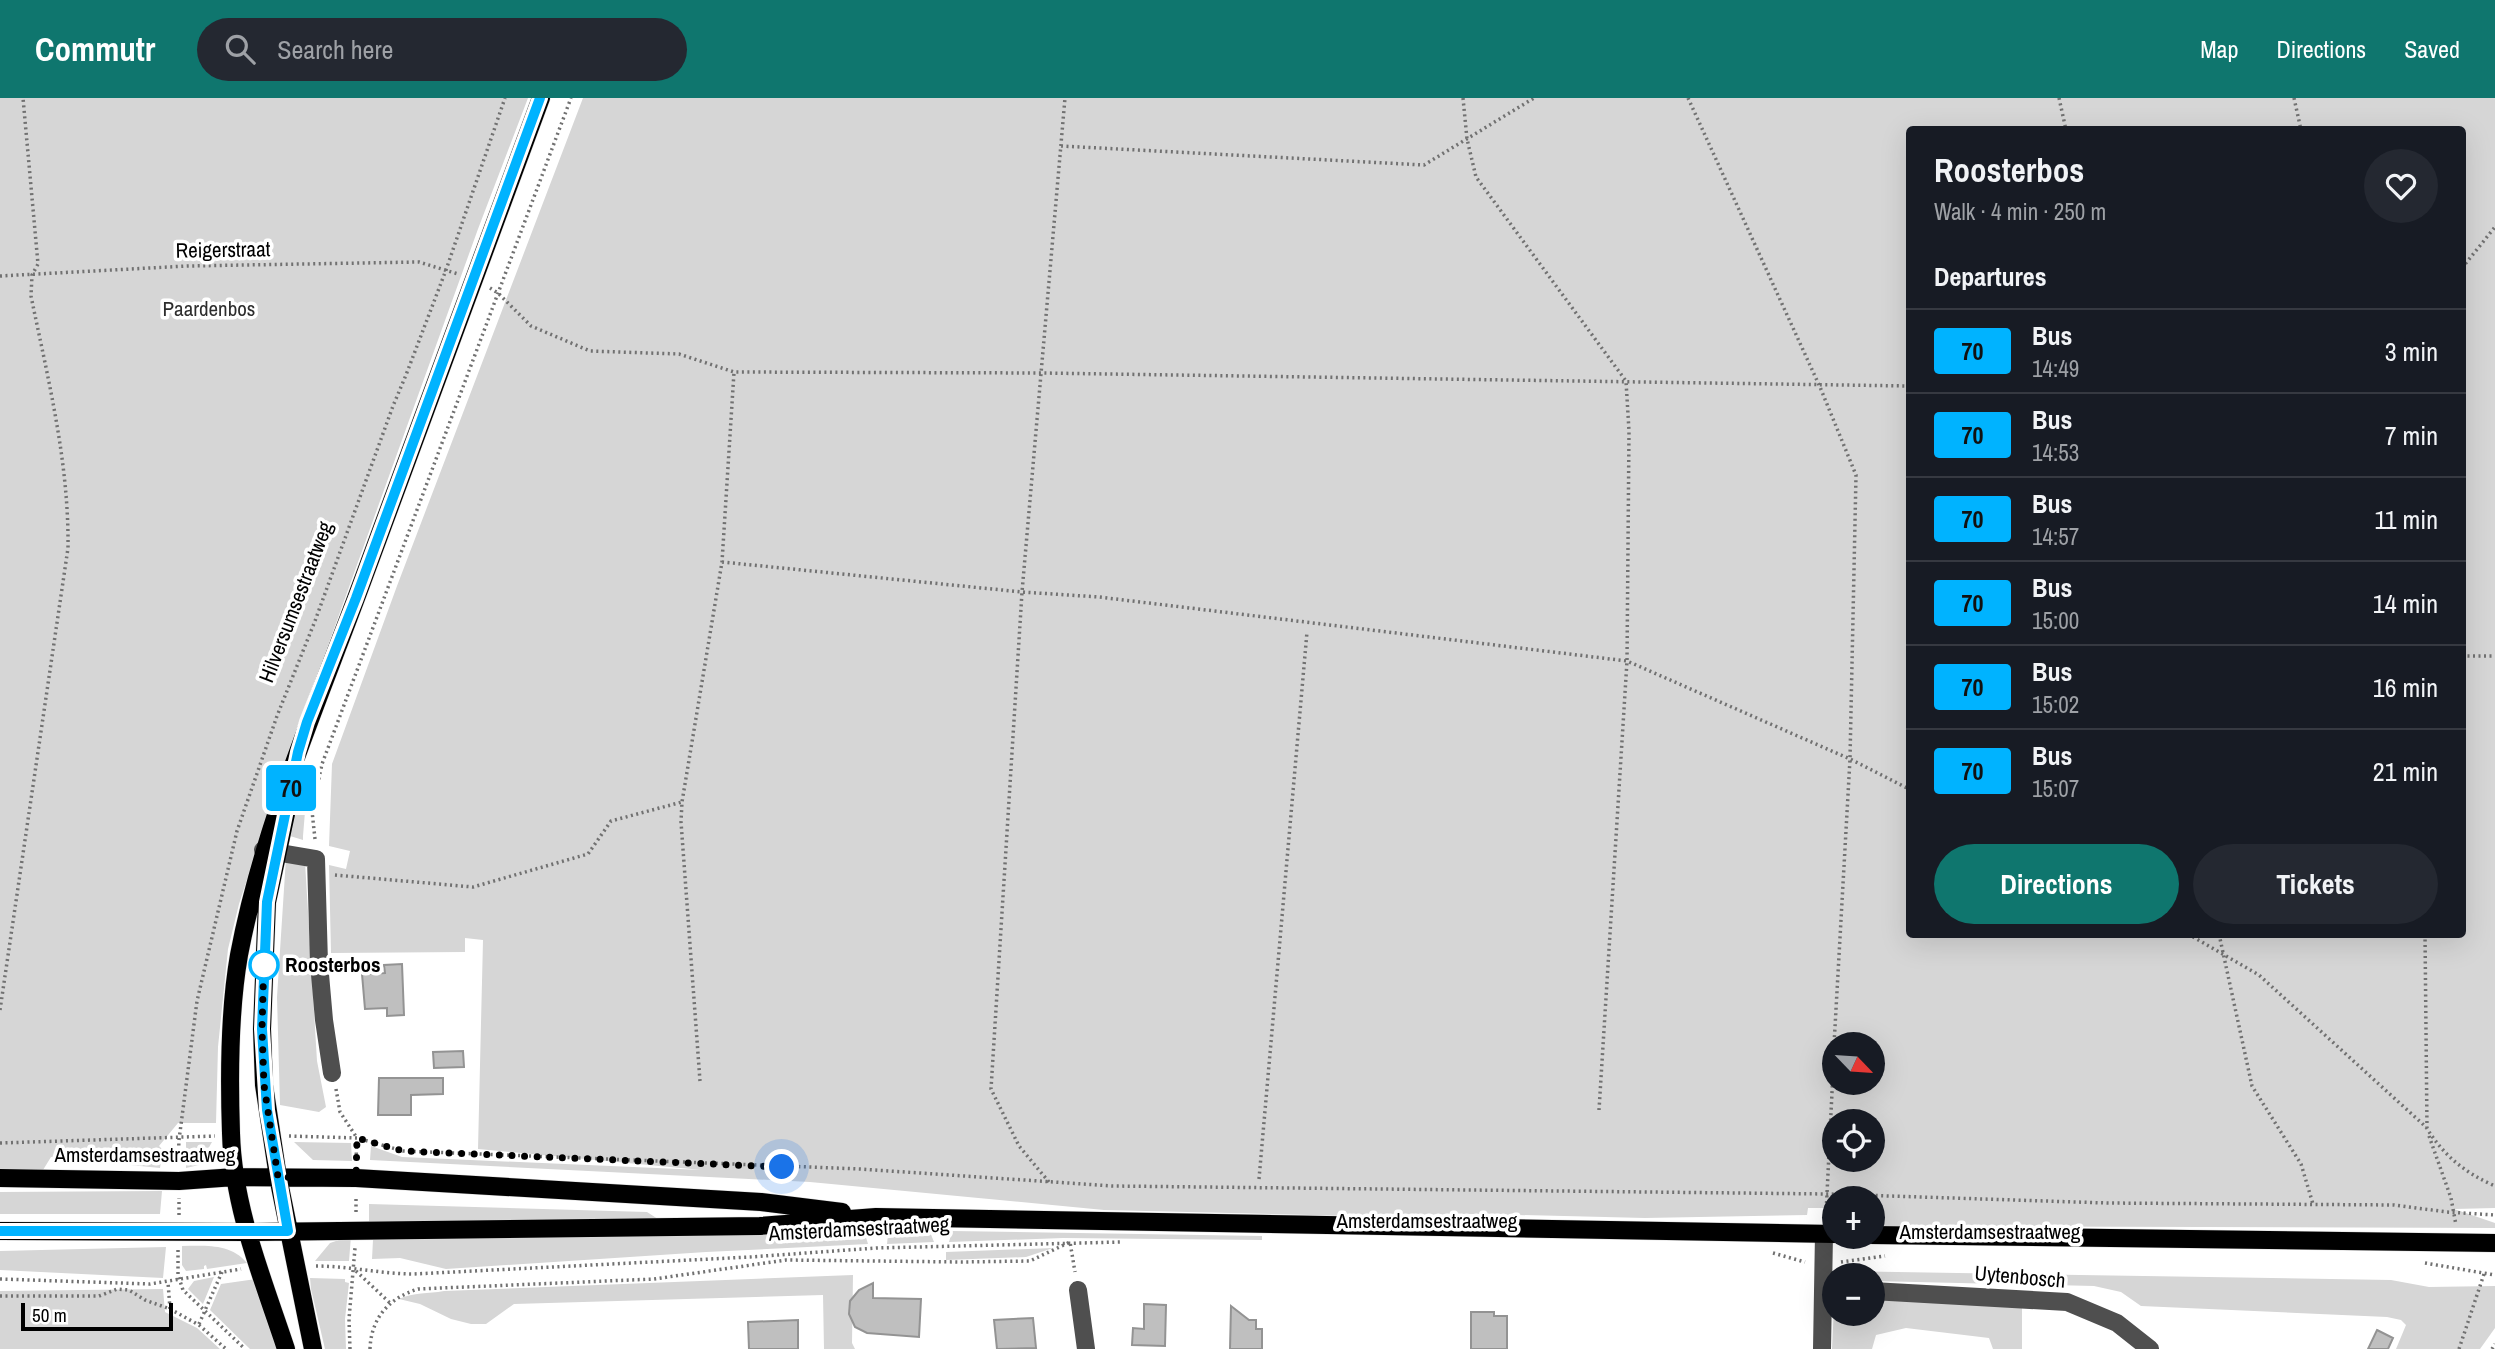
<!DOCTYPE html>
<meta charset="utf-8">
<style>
body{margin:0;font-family:"Archivo Narrow",sans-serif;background:#242831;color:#f1f3f6;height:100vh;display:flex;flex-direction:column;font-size:26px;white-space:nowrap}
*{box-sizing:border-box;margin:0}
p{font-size:23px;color:#9ea1a6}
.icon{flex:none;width:38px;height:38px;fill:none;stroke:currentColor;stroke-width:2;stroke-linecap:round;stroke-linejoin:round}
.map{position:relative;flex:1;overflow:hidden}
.details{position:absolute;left:1906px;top:28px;width:560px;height:812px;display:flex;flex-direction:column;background:#171b24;border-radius:7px;box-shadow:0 7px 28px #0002}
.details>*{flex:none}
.badge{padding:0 14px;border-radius:5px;font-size:24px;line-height:46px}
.needle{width:46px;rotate:115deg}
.controls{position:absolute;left:1822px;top:934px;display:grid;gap:14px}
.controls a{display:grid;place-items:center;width:63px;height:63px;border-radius:50%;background:#171b24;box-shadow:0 7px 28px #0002;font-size:35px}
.scale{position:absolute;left:21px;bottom:18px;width:152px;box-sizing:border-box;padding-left:7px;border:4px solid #000;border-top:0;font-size:19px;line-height:24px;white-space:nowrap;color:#000;-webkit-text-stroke:5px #fff;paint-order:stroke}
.you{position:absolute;width:35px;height:35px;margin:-18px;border:5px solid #fff;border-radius:50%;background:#1a73e8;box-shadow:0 0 0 10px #1a73e833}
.map>.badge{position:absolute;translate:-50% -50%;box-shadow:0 0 0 4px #fff}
h2{padding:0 28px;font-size:26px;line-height:63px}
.round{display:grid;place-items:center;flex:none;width:74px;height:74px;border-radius:37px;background:#242831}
.summary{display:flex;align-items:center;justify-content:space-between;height:119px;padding:0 28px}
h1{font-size:33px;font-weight:800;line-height:52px}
.primary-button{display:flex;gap:14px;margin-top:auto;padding:14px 28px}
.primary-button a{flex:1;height:80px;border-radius:42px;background:#0f766e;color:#fff;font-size:28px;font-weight:800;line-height:80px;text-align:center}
.primary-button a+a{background:#242831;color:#f1f3f6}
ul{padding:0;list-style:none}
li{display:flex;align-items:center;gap:21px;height:84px;padding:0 28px;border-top:2px solid #363941}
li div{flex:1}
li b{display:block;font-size:26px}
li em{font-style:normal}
li .badge{min-width:77px;font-weight:700;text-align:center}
header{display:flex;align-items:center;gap:42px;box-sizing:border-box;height:98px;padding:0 35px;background:#0f766e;color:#fff}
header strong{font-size:33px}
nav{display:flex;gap:38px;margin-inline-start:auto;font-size:24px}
.search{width:490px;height:63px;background:#242831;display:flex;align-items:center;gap:18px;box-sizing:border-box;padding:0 24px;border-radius:38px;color:#9ea1a6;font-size:26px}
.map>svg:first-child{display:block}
.green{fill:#d6d6d6;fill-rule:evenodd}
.building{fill:#bfbfbf;stroke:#939393;stroke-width:2}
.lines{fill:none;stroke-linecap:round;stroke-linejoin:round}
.major-casing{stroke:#dbdbdb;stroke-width:19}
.path{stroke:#717171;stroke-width:3.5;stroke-dasharray:2 3.5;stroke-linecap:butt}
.minor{stroke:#4f4f4f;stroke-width:18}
.major{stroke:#000;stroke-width:18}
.line-casing{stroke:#fff;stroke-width:16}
.line{stroke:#00b3ff;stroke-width:10}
.walk{stroke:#000;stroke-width:7;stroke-dasharray:0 12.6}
.stop-dot{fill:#fff;stroke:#00b3ff;stroke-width:3.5}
.labels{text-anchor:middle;stroke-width:7;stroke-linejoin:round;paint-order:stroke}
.street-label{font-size:21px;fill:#000;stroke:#fff}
.park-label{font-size:21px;fill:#2d2d2d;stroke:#fff}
.stop-label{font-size:21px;font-weight:bold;fill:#000;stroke:#fff;text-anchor:start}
</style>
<header>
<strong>Commutr</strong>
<div class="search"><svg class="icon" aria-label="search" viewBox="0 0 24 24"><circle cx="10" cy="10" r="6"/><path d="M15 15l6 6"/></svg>Search here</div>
<nav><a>Map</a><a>Directions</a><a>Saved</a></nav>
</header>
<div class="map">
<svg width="2495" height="1251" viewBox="0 0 2495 1251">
<rect width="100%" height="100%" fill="#fff"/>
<path class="green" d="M0,0H528L478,131L277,689L239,806L228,851L218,949L216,1025H178L159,1048L163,1052L160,1070L51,1059L43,1072L0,1073Z
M583,0H2495V1110L2454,1111L2495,1125V1130L1873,1128L1872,1101H1834V1110H1808L1807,1117L1645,1120L1477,1116L1352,1118L1104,1112L810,1084L370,1062L371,1048L402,1059L702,1072L478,1051L483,842L465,840V854L331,855L329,767L346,771L350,753L329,748L332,666L397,488ZM1909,32H2462V836H1909ZM1834,947H1872V985H1834ZM1834,1024H1872V1062H1834Z
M309,665L303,738V742L290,738L298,695Z
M286,760L305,764L317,963L326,1009L319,1014L280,1007L277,899Z
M186,1044H212L199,1067L186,1070Z
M294,1044L351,1045L352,1063L313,1062Z
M162,1093L160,1116H0V1094Z
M369,1106L647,1114L658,1121L369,1124Z
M952,1133L1262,1138V1142L1063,1140L949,1144Z
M930,1134L934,1144L887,1146L888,1136Z
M756,1135L865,1136L868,1146L706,1154L446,1171L400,1160L372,1161L373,1142Z
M351,1138L349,1163H315L330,1145Z
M182,1148C205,1148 230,1145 247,1165L207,1171L206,1167L204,1168V1171L186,1173L182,1167Z
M166,1149L163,1180L0,1172V1153Z
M1053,1150L1026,1159L946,1162V1154Z
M1836,1173L2391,1182L2429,1189L2495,1188V1230L2480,1251H2396L2406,1227L2401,1222L2387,1219L2141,1208L2121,1194L2094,1188L1873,1183L1872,1178H1836Z
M853,1177L852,1245L855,1251H824L823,1197L514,1206L486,1226H471L451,1221L420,1206L399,1201C414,1194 428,1196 444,1193Z
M214,1179L203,1206L188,1191L194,1183Z
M310,1180L345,1181V1184L349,1185L345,1221L346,1251H325L311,1191Z
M256,1181L279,1251H250L210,1212L221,1186Z
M163,1191L165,1214L197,1230L220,1251H0V1193Z
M1873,1199L2022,1206V1251H1993L1989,1240L1906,1230L1876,1237L1872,1251H1832L1834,1209V1216H1872Z"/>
<path class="building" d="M402,866L404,917L387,918V910L365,911L362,876L385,875L384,867Z
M463,953L464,969L434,970L433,954Z
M379,980H443V996L411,997V1017H378Z
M873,1185V1200L921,1201L919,1239L867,1235L855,1229L849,1216L850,1203L859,1192Z
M1144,1206L1166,1207L1165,1248L1132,1247L1133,1230L1144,1231Z
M1231,1208L1249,1222H1256V1231H1262V1251H1230Z
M1471,1214H1494V1218H1507V1251H1471Z
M1033,1220L1036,1250L997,1251L994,1222Z
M798,1222V1251H749L748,1224Z
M2377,1232L2393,1240L2388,1251H2368Z"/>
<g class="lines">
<g class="major-casing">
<path id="major" d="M286,716L267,804L262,931L264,987L278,1079L313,1251
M0,1080L179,1083L235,1079L356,1080L761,1104L842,1114
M0,1133L246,1134L760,1128L876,1119L1834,1136
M1872,1137L2495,1145
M286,1251C263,1181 233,1110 231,1035C229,977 229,914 239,857C264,725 319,602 365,476C423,317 481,158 541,0"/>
</g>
<path class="path" d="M1463,0L1467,41L1476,79L1626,283L1629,333L1627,563L1599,1012
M1688,0L1820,289L1856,377L1850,661L1834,947
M2059,0L2066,32
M2294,0L2301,32
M1061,48L1424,67L1534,0
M2462,170L2495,129
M0,178L187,168L419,164L458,176
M490,190L498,195L531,228L590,253L679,256L734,274L1042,275L1909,288
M722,464L1022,494L1099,499L1627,563L1850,661L1909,691
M2462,558H2495
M315,741L312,713L322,666L571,0
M335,777L473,789L588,756L611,723L682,704
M2188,836L2259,877L2426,1029C2443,1057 2465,1075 2495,1088
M2219,836L2252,988L2301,1066L2313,1106
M2425,836L2427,1030
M0,912L68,450C69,364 48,281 31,198L32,177L38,166L23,0
M700,983L681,724L682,704L722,464L734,274
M336,991L340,1014L357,1040
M289,1038L357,1040L403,1053L860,1071L1113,1088L1828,1096L2107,1105L2394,1107L2447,1114L2495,1117
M2429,1038L2451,1100L2456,1127
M0,1045L215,1038
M356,1062L357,1040
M178,1064L179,1042L197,903L237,733L277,618L315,523L393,308L406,277L446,172L505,0
M1259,1081L1307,534
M1049,1084L1019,1048L991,991L1022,494L1065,0
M356,1114V1098
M1826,1116L1834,954
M179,1117V1100
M178,1152V1177L183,1192L245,1251
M1773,1155L1805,1164
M1841,1164L1885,1158
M2425,1165L2495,1177
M316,1168C349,1168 381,1176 414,1176L750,1159L876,1150L1122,1144
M356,1173L390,1205
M0,1181L150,1186L241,1171
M0,1198H99L117,1191L129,1192L145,1202L170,1211L168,1184
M170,1211L199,1227L226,1251
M199,1226L222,1174
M350,1251L349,1221L355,1150
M370,1251C371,1220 389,1200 418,1191L654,1181L786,1162L962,1164L1030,1163L1070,1144L1075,1174
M2459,1251L2484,1176
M2492,1251L2495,1246"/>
<path class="minor" d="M263,752L316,761L319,865L324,922L332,975
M1078,1192L1086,1251
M1872,1193L2067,1204L2117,1225L2150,1251
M1822,1251L1824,1136"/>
<use href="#major" class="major"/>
</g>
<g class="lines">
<g class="line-casing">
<path id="line" d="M0,1133H288L267,1012L262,931L267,804L298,654L307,624L356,500L540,0"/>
</g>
<use href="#line" class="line"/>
<path class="walk" d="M264,867V859L262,931L264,987L278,1079L356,1080L357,1040L403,1053L782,1069"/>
</g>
<circle class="stop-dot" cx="264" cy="867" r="14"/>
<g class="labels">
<g class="street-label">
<text transform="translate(223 152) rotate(-1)" y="7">Reigerstraat</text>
<text transform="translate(296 504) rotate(-69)" y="7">Hilversumsestraatweg</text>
<text x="145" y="1064">Amsterdamsestraatweg</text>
<text x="1427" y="1130">Amsterdamsestraatweg</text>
<text transform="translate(859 1131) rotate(-3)" y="7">Amsterdamsestraatweg</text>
<text x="1990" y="1141">Amsterdamsestraatweg</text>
<text transform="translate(2020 1179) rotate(5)" y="7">Uytenbosch</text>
</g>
<g class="park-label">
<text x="209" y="218">Paardenbos</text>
</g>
<g class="stop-label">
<text x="285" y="874">Roosterbos</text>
</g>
</g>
</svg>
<div class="controls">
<a><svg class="needle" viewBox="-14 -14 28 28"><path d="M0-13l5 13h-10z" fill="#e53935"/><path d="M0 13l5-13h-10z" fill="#9ea1a6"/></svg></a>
<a><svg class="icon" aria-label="locate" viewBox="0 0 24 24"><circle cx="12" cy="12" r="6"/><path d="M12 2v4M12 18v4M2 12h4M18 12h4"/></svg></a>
<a>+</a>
<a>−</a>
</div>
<div class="scale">50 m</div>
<div class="you" style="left:782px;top:1069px"></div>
<b class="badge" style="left:291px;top:690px;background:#00b3ff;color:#111">70</b>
<section class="details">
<div class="summary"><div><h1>Roosterbos</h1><p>Walk · 4 min · 250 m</p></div><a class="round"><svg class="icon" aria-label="heart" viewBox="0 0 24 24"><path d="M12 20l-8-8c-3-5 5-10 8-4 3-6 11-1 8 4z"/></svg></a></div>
<h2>Departures</h2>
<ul>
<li><span class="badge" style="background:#00b3ff;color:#111">70</span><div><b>Bus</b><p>14:49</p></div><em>3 min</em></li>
<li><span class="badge" style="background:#00b3ff;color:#111">70</span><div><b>Bus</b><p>14:53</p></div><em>7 min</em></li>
<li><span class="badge" style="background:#00b3ff;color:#111">70</span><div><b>Bus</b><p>14:57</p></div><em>11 min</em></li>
<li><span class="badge" style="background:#00b3ff;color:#111">70</span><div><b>Bus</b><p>15:00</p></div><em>14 min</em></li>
<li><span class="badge" style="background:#00b3ff;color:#111">70</span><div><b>Bus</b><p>15:02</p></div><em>16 min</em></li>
<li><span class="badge" style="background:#00b3ff;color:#111">70</span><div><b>Bus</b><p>15:07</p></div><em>21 min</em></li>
</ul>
<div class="primary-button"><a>Directions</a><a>Tickets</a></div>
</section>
</div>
